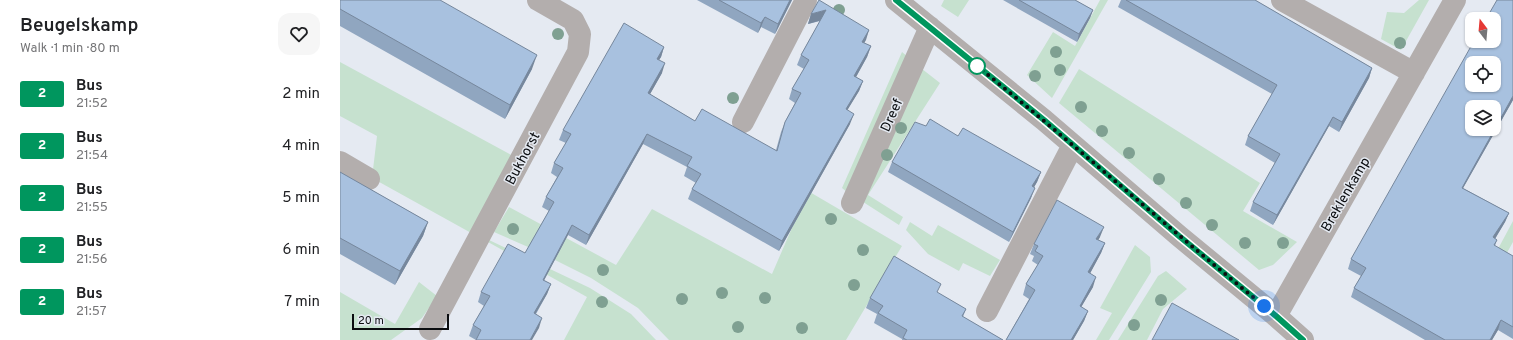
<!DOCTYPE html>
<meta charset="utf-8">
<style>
body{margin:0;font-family:Overpass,sans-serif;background:#f6f6f6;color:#202124;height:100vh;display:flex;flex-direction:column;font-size:15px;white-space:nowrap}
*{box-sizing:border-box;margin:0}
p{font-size:13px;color:#757577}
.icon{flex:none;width:22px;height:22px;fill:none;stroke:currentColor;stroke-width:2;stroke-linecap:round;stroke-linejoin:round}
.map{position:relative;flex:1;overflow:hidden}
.drawer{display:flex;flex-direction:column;background:#fff;width:340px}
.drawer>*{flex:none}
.badge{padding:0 8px;border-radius:3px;font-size:14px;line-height:26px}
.needle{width:26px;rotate:344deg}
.controls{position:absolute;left:1125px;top:12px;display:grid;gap:8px}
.controls a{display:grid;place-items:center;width:36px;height:36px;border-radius:8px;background:#fff;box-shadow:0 1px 3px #0004;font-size:20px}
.scale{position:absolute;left:12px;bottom:10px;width:97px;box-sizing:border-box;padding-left:4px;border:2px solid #0b0d10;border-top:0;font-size:11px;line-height:14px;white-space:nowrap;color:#0b0d10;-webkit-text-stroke:3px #e5eaf2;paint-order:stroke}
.you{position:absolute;width:20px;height:20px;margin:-10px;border:3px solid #fff;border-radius:50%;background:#1a73e8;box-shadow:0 0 0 6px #1a73e833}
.map>.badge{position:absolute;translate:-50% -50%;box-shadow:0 0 0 2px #fff}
.round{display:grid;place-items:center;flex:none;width:42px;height:42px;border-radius:12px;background:#f6f6f6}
.overview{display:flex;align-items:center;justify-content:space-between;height:68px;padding:0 20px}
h1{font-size:19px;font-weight:600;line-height:30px}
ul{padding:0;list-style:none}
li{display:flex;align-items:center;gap:12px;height:52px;padding:0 20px}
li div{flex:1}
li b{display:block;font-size:15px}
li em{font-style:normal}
li .badge{min-width:44px;font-weight:700;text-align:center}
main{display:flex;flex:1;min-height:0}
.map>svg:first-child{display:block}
.green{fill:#c6e1cf}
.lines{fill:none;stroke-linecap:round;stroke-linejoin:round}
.street{stroke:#b3aead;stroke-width:22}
.tree{fill:#7fa092}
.wall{fill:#90a6c0}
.shaded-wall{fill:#76879c}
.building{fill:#a8c1df;stroke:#76879c;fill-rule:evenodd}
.line-casing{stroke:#fff;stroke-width:9}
.line{stroke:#00965e;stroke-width:6}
.walk{stroke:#0b0d10;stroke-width:4;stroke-dasharray:0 7.2}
.stop-dot{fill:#fff;stroke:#00965e;stroke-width:2}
.labels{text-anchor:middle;stroke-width:3;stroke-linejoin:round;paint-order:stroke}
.street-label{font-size:14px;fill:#0b0d10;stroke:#e5eaf2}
</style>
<main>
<section class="drawer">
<div class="overview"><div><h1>Beugelskamp</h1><p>Walk · 1 min · 80 m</p></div><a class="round"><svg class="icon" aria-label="heart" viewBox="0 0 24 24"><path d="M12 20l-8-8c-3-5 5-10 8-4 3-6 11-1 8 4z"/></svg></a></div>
<ul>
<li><span class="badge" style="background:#00965e;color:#fff">2</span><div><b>Bus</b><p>21:52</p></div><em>2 min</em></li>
<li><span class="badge" style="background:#00965e;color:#fff">2</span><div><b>Bus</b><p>21:54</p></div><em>4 min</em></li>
<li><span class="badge" style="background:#00965e;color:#fff">2</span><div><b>Bus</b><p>21:55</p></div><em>5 min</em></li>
<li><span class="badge" style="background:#00965e;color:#fff">2</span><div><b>Bus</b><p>21:56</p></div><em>6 min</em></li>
<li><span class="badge" style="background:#00965e;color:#fff">2</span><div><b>Bus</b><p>21:57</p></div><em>7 min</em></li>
</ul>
</section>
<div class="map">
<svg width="1173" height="340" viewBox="0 0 1173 340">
<rect width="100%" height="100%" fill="#e5eaf2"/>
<path class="green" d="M604,0H629L618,17L601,6Z
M760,0H768L712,98L687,75L713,32L735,46Z
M1079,0H1089L1061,50L1041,39L1047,12L1064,13Z
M562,52L568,57L512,196L502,188Z
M0,62L173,156L133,234L32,178L37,136L0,116Z
M577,65L600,83L528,195L563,217L559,225L520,200Z
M739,69L920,183L903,211L957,242L933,265L919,270L719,103Z
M468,191L562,246L506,340H329L298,308L251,278L195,250L154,232L169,207L276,265L312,209L432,274Z
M1173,221V242L1118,340H1109Z
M570,222L592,236L598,225L660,260L650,276L623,263L619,271L588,254L566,230Z
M149,240L250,288L291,314L316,340H224L247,297L148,242Z
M795,245L810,257L811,272L769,340H756L772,313L760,308Z
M826,271L847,289L823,309L807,340H778L818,276Z
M79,282L97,296L82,318L51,340H0V292L55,324Z"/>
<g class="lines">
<path class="street" d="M556,0L704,120L839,236L936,316L963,340
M942,0L1074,73
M403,122L466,0
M0,162L29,179
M512,203L590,27
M647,311L733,145
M936,316L1115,0
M90,329L238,52L240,34L233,20L198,0"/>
</g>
<g class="tree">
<circle cx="499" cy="10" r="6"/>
<circle cx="218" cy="34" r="6"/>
<circle cx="1060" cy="43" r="6"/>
<circle cx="716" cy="52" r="6"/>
<circle cx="720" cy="70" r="6"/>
<circle cx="695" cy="76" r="6"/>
<circle cx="393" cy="98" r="6"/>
<circle cx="741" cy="107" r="6"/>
<circle cx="561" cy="128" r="6"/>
<circle cx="762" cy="131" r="6"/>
<circle cx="789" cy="153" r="6"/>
<circle cx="547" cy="155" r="6"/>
<circle cx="819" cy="179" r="6"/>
<circle cx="846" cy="203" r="6"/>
<circle cx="491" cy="219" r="6"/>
<circle cx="872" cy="225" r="6"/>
<circle cx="173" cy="229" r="6"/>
<circle cx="905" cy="243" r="6"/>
<circle cx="943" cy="243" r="6"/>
<circle cx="523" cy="250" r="6"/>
<circle cx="263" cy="270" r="6"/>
<circle cx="514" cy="285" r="6"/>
<circle cx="382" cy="293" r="6"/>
<circle cx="425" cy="298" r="6"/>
<circle cx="342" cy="299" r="6"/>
<circle cx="821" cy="300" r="6"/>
<circle cx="262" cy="302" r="6"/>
<circle cx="794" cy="325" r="6"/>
<circle cx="398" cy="327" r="6"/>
<circle cx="462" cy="328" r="6"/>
</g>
<path class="wall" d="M0,0L192,69L165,119L0,26Z
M357,0H452L435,34L421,27L418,33Z
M663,0H735L753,10L750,18L737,42Z
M781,0H915L1032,68L1029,78L999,132L989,126L933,225L910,211L913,202L935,163L905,145L908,136L932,94L778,7Z
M1173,0V100L1123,188L1169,213L1165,222L1155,239L1157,240L1155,246L1173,256V339L1158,330L1152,340H1085L1011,297L1014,288L1021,276L1008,269L1011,259Z
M471,14L529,30L524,43L531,46L527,57L516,77L523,81L519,91L507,110L510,124L439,251L348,199L352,189L356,183L344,176L347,167L303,144L246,245L228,235L204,280L211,284L207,294L196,314L199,328L136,340L129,336L133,325L144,306L138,302L141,292L185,253L209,211L202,207L206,197L217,177L211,173L214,163L226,143L219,140L223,130L324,47L321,57L319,60L322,73L310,94L355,121L436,150L441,132L445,122L455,103L449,99L452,89L464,69L457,65L461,55L480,21L468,24Z
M586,126L618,136L701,172L697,182L694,187L691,198L669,242L548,172L552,162Z
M0,172L88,222L83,236L55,285L0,254Z
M760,237L758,240L765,243L761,253L750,273L753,287L741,307L748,311L744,321L733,340H666L689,299L683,295L686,284L698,265L692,261L694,256L690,254L694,244Z
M598,293L626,309L623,317L663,340H562V339L534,323L537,314L526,308L530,298Z"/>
<path class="shaded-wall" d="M450,0H452L435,34L438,24Z
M486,10L482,20L468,24L471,14Z
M753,10L750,18L737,42L739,34Z
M425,17L421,27L418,33L421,23Z
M529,30L526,40L519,52L522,42Z
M531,46L527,57L511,86L514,76Z
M324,47L321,57L313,69L317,59Z
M197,55L192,69L165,119L170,105Z
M325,63L322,73L305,103L308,93Z
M1032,68L1029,78L999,132L1002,122Z
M523,81L519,91L502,119L506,109Z
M1173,96V100L1118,197L1122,188Z
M514,114L510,124L439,251L442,241Z
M993,117L989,126L933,225L937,215Z
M307,134L303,144L246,245L249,235Z
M701,172L697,182L689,196L692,186Z
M695,188L691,198L669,242L673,232Z
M1169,213L1165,222L1150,247L1153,237Z
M88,222L83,236L55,285L60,271Z
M232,225L228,235L199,290L203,280Z
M764,227L760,237L753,249L756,239Z
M765,243L761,253L745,283L748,272Z
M756,277L753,287L736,316L740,306Z
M211,284L207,294L190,323L194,313Z
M748,311L744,321L733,340H731Z
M202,318L199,328L192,340H190Z
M1161,320L1158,330L1152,340H1150Z"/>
<path class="building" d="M0,0H100L197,55L170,105L0,9Z
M379,0H450L438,24L425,17L421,23Z
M479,0L529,30L522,42L531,46L514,76L523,81L506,109L514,114L442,241L352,189L361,174L347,166L352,157L307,134L249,235L232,225L203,280L211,284L194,313L202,318L190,340H136L141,330L133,325L150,296L141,292L168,244L185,253L214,202L206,197L223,168L214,163L231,134L223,130L284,23L324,47L317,59L325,63L308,93L355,121L362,109L437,151L445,122L461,93L452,89L469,60L461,55L486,10L471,14Z
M679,0H735L753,10L739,34Z
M786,0H915L1032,68L1002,122L993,117L937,215L913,202L940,154L908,136L937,85Z
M1157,0H1173V96L1122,188L1169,213L1153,237L1157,240L1154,245L1173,256V327L1161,320L1150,340H1105L1014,288L1026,268L1011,259L1134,41H1154V19H1146ZM1132,63H1154V85H1132ZM1132,107H1154V129H1132Z
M590,119L618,136L623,128L701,172L692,186L695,188L673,232L552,162L575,122L586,126Z
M0,172L88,222L60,271L0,238Z
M717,200L764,227L756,239L765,243L748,272L756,277L740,306L748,311L731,340H666L695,290L686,284L703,256L695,251L698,246L694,244Z
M554,256L601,284L597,292L626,309L622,316L663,340H567L563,338L567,330L538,313L543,306L530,298Z
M832,303L899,340H812Z"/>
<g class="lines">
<g class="line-casing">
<path id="line" d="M556,0L704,120L839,236L936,316L963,340"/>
</g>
<use href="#line" class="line"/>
<path class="walk" d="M637,66C734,144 827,227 924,306"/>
</g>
<circle class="stop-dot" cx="637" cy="66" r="8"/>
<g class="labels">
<g class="street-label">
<text transform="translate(551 115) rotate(-66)" y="5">Dreef</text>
<text transform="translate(182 158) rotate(-62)" y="5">Bukhorst</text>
<text transform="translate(1005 194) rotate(-60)" y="5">Breklenkamp</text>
</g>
</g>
</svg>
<div class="controls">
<a><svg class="needle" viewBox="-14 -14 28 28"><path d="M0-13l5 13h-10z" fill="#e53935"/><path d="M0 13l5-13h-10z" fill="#757577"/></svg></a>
<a><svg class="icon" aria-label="locate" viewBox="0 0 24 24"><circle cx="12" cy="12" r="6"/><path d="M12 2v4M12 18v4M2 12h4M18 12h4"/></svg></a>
<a><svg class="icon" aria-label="layers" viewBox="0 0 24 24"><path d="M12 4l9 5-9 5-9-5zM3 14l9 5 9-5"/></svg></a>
</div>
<div class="scale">20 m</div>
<div class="you" style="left:924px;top:306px"></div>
</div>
</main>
